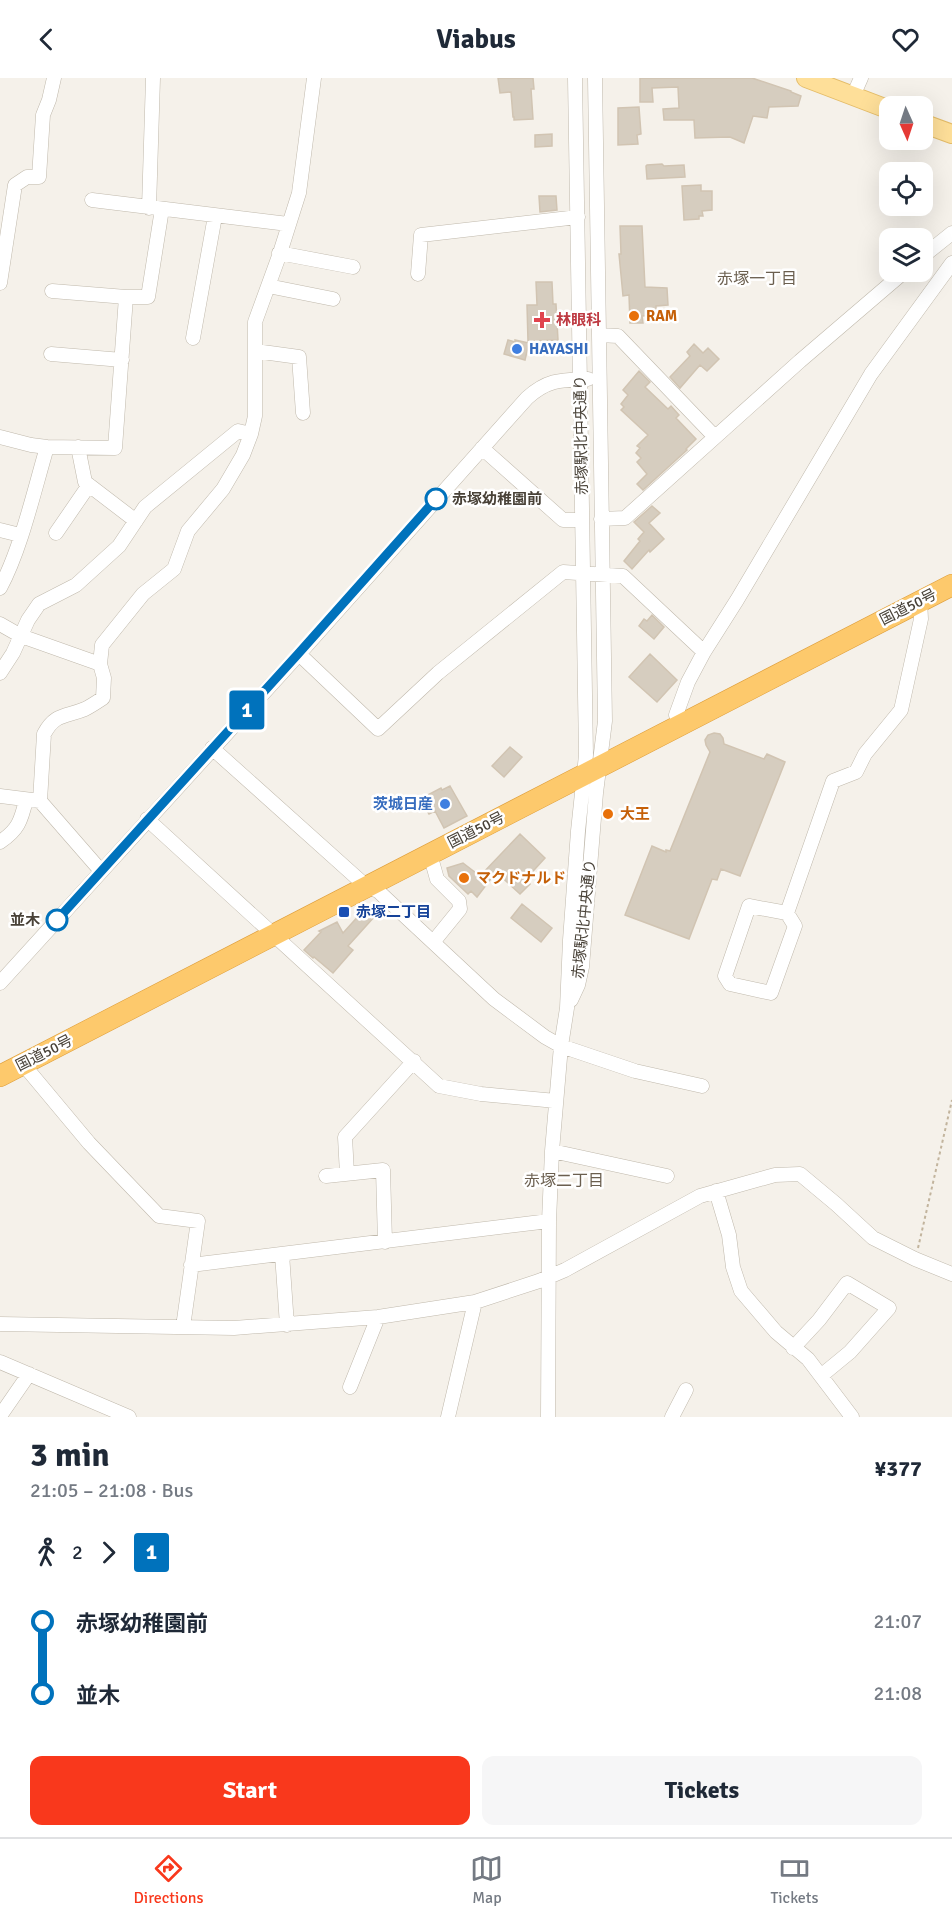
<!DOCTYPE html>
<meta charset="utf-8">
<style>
body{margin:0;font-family:Signika,"Noto Sans JP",sans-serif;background:#f6f6f7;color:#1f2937;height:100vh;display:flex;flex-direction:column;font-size:22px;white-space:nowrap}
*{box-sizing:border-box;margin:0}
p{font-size:20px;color:#747a83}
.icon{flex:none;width:33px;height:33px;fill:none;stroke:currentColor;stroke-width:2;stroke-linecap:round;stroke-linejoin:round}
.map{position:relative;height:1339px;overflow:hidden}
.sheet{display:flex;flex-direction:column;background:#fff;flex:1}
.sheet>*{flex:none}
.badge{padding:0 12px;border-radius:4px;font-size:21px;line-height:39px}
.needle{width:39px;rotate:177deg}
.buttons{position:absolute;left:879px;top:18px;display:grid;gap:12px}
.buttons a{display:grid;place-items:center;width:54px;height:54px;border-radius:12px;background:#fff;box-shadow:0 6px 24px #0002;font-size:30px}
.map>.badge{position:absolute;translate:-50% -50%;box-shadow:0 0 0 3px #fff}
.legs{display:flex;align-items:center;gap:9px;height:66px;padding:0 30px;font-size:20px}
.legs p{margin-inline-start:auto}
.head{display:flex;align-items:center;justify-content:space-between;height:102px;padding:0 30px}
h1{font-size:33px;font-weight:800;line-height:45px}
.cta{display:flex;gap:12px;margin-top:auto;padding:12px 30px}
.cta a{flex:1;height:69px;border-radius:12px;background:#f9381c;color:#fff;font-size:24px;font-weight:800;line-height:69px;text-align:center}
.cta a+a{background:#f6f6f7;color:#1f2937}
ul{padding:0 30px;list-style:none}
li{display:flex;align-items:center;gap:21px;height:72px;font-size:22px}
li i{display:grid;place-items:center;width:9px;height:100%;margin:0 8px;background:currentColor}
li i::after{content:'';width:15px;height:15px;margin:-8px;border:4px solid;border-radius:50%;background:#fff}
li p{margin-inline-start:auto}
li:first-child i{background:linear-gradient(#0000 50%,currentColor 0)}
li:last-child i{background:linear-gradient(currentColor 50%,#0000 0)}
header{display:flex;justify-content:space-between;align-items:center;height:78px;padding:0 30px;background:#fff;font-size:27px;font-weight:800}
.menu{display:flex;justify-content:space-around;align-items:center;height:84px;border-top:2px solid #e0e1e3;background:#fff;font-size:16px;color:#747a83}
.menu a{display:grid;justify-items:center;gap:3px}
.menu .selected{color:#f9381c}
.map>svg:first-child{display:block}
.building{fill:#d6cdbf;stroke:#d1c4b2;stroke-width:1.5}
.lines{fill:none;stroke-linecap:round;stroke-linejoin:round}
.minor-casing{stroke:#c0b9ac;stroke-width:15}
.major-casing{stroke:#e4bc68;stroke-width:20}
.highway-casing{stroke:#de9e3b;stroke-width:22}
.path{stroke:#c2b49d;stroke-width:2;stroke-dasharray:3 3;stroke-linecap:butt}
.minor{stroke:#fff;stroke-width:14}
.major{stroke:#fedf99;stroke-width:18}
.highway{stroke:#fdc96c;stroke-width:21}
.line-1-casing{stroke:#fff;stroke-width:14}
.line-1{stroke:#0072bc;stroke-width:9}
.food-dot{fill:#e8710a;stroke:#fff;stroke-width:2}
.health-dot{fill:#e0444e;stroke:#fff;stroke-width:2}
.shop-dot{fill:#3f7fe0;stroke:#fff;stroke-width:2}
.stop-1-dot{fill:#fff;stroke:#0072bc;stroke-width:3}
.transit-dot{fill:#1a4fb4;stroke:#fff;stroke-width:2}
.labels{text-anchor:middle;stroke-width:5;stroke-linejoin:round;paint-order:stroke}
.food-label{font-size:15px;font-weight:bold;fill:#c56008;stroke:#fff;text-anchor:start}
.health-label{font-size:15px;font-weight:bold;fill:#be3a42;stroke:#fff;text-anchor:start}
.shop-label{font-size:15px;font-weight:bold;fill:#366cbe;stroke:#fff;text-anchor:start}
.street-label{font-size:15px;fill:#494238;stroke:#fff}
.stop-label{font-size:15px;font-weight:bold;fill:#494238;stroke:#fff;text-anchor:start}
.transit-label{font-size:15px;font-weight:bold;fill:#164399;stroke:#fff;text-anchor:start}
.neighbourhood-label{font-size:16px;fill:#6b5f4f;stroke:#fff}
</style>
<header><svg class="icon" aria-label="back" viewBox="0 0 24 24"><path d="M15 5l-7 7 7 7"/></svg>Viabus<svg class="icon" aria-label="heart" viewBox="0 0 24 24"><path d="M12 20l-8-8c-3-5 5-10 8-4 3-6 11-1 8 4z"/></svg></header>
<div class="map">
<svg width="952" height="1339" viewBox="0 0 952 1339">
<rect width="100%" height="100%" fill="#f5f1ea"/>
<path class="building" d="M498,0H533L534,11H531L533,41L514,42V39H513L511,14L500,15Z
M640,0H752L791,13V14L801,18L798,28L769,29L767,40L753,38L744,65L730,59L695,60L694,42H664L663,31L679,30L678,9L652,10L653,24H640Z
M639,29L641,56L637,57L638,66L618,67V30Z
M552,56V68L535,69V57Z
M662,86L664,88L684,87L685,99L647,101L646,88L647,87Z
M701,107V113H712V132L702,133L703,138H699V141L684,142L682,108Z
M539,118H556L557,132L540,134Z
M620,148H642L645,209L667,210L668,227L656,228V237L642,238L643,245H630L629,217L623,218L619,176H621Z
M536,204H552L553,226H556L558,262L528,263L527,227H537Z
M508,262L515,264V262L529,265L525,282L504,276Z
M694,266L703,275L708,270L719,281L707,293L700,287L680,310L670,299L690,278L687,274Z
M639,293L650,304L645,309L668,331L671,328L679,337L676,340L696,361L686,371L687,372L643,412L637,406L647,396L637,384L641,380L636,375L640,370L637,368L648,357L621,332L624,329L621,326L628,317L623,312Z
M652,428L660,435L649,445L664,461L650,474L649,472L632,491L624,483L640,463L638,461L644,454L634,444Z
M652,537L664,549L654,561L639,548L644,541L647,543Z
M650,576L677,602L657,624L629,599Z
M714,655L720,656L723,660L724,666L764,681L767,676L785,684L740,798L721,791L717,802L712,801L689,861L625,837L652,768L666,774V772L670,773L710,674L706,667L705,662L708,657Z
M510,669L522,679L504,699L492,688Z
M450,708L467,738L444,750L435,733L429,736L420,721L441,710L442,712Z
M520,756L545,780L525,802L530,806L520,816L496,794L477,819L471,813L468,816L449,798L447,790L463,785L480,798Z
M522,826L552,850L541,864L511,840Z
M369,832L375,838L348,868L353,872L333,895L314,879L313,880L304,872L321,854L319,853L337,844L343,855L362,834L365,836Z"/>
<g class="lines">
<g class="minor-casing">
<path id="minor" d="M853,18L861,0
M92,122L288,146
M149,130L153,0
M279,175L353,189
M922,179L952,155
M418,196L421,157L578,139
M0,205L15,107L27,99H39L43,37L49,22L54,0
M268,208L333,221
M52,213L126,219
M599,257L618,258L715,359
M193,260L215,138
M255,273L299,279L303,335
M51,276L122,282
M0,359L31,367L47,369L115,370L126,219H148L162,131
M78,369L85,404L136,443
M482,370L563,442H582
M601,441L625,440L800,283L904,194
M0,452L20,457
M56,455L89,407
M0,510C21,471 34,413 47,369
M0,546L21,558L100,586
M299,576L378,651L438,595L563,494L623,498L704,574
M0,595L13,575L28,542L39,526L76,507L119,468L145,429L238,353L251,356
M681,647L676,637L688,604L704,574L737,522L871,296L952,185
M212,670L367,809L378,813L494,921L545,959L561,968L635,993L702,1008
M0,718L40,723L101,793
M40,723L44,656C55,635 66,639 85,631C91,628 97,624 103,620L104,600L100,586L102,567L143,516L174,491L188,453L223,411L243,377L251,356L255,338V244L279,178L299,115L314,0
M147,741L439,1008L481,1016L556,1023
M0,764C18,752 21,743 26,722
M430,776L437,801L459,823L460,831L434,863
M787,835L749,828L725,898L730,906L771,915L795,848L787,835L833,703L856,694L865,676L901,632L921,541L920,522
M0,905L299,576L527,320C548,301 562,302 588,301
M571,922L578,907L582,889L596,715L605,643L595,0
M23,986L89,1065L159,1138L198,1143L183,1249
M552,1073L667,1098
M347,1096L345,1059L414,983
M326,1098L383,1092L385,1164
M716,1113L729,1157L733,1189L741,1213L776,1254L808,1281L852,1339
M282,1176L287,1247
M191,1187L549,1143
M0,1246L234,1250L378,1239L475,1224L539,1203L565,1192L700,1118L775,1097L800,1096L836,1126L873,1160L915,1181L952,1196
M793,1270L819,1242L847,1205L889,1230L850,1274L822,1297
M0,1284L129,1339
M350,1309L378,1239
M0,1338L29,1296
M448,1339L475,1224
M548,1339L549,1143L552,1073L561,968L567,930L570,862L578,753L586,677L575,0
M672,1339L686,1312"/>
</g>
<g class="major-casing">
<path id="major" d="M806,0L890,32
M922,45L952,56"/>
</g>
<g class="highway-casing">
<path id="highway" d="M0,998L952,507"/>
</g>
<path class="path" d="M918,1170L952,1022"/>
<use href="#minor" class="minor"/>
<use href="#major" class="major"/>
<use href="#highway" class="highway"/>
</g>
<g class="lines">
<g class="line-1-casing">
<path id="line-1" d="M57,842L298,576L436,421"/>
</g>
<use href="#line-1" class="line-1"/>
</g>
<g class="food-dot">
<circle cx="634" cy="238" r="6"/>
<circle cx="608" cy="736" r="6"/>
<circle cx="464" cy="800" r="6"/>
</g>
<path class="health-dot" d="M539 233h6v6h6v6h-6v6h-6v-6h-6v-6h6z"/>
<g class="shop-dot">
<circle cx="517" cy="271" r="6"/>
<circle cx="445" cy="726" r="6"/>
</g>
<g class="stop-1-dot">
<circle cx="436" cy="421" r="10"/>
<circle cx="57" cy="842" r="10"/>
</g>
<rect class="transit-dot" x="338" y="828" width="12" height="12" rx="3"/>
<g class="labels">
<g class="food-label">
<text x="646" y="243">RAM</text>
<text x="620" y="741">大王</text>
<text x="476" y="805">マクドナルド</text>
</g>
<g class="health-label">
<text x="556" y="247">林眼科</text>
</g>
<g class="shop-label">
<text x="529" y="276">HAYASHI</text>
<text x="433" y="731" text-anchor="end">茨城日産</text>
</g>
<g class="street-label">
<text transform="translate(581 357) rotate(-91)" y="5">赤塚駅北中央通り</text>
<text transform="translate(908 529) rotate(-27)" y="5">国道50号</text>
<text transform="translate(476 752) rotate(-27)" y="5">国道50号</text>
<text transform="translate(584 841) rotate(-84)" y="5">赤塚駅北中央通り</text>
<text transform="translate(44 975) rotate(-27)" y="5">国道50号</text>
</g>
<g class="stop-label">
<text x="452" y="426">赤塚幼稚園前</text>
<text x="40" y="847" text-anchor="end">並木</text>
</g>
<g class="transit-label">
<text x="356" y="839">赤塚二丁目</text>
</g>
<g class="neighbourhood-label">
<text x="757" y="206">赤塚一丁目</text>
<text x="564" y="1108">赤塚二丁目</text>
</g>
</g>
</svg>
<div class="buttons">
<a><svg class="needle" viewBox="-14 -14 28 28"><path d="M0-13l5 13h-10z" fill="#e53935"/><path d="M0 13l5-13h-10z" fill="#747a83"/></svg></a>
<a><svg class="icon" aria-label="locate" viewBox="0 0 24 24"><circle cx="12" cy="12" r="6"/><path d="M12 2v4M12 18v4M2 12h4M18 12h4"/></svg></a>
<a><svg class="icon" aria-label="layers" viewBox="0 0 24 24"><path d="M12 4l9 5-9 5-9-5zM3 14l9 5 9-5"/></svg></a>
</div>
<b class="badge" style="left:247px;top:632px;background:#0072bc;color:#fff">1</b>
</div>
<section class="sheet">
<div class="head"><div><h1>3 min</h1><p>21:05 – 21:08 · Bus</p></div><b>¥377</b></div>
<div class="legs"><svg class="icon" aria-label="walk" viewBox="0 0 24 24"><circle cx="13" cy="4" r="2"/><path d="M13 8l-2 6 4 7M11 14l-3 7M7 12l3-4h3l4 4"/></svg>2<svg class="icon" aria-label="forward" viewBox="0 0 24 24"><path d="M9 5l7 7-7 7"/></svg><b class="badge" style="background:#0072bc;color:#fff">1</b></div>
<ul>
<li><i style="color:#0072bc"></i><b>赤塚幼稚園前</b><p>21:07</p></li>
<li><i style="color:#0072bc"></i><b>並木</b><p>21:08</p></li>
</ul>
<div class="cta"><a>Start</a><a>Tickets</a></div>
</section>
<nav class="menu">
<a class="selected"><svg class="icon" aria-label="directions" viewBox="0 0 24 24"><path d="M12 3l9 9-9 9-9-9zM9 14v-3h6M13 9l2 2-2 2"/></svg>Directions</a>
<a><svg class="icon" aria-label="map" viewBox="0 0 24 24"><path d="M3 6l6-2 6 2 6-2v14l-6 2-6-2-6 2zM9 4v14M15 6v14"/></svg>Map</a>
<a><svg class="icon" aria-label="tickets" viewBox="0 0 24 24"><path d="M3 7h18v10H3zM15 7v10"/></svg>Tickets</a>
</nav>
